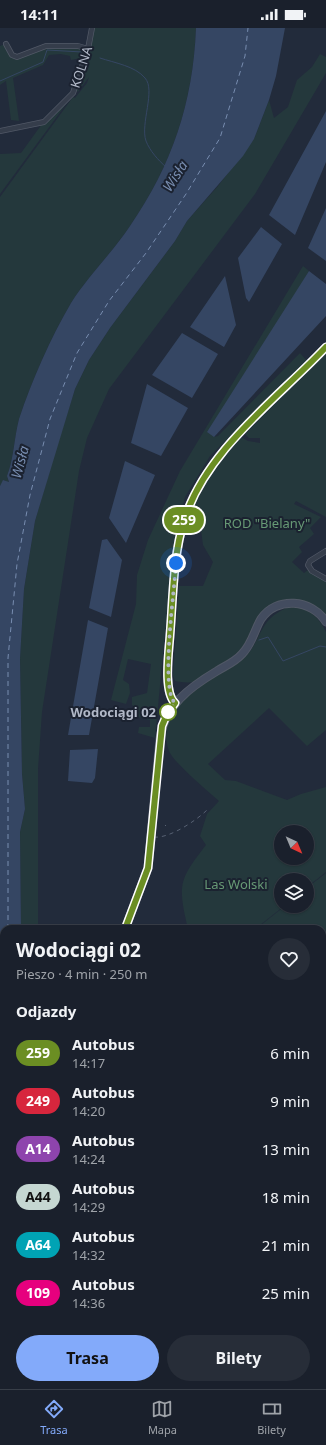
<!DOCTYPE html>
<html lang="pl">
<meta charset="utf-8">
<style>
body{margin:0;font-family:"Noto Sans",sans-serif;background:#272d38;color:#f1f3f6;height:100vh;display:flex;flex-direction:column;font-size:15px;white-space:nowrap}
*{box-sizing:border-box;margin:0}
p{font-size:13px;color:#9fa3a9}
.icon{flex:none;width:22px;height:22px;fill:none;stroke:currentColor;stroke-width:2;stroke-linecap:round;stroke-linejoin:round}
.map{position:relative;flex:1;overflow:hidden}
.side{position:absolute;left:0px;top:897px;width:326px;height:464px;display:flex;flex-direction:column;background:#1a202c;border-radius:12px 12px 0 0;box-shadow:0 1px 3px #0004,0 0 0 1px #383e48}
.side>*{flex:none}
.badge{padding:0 8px;border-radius:13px;font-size:14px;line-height:26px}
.needle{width:26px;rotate:136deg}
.fabs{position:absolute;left:274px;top:797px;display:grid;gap:8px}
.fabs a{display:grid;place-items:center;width:40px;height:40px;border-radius:50%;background:#1a202c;box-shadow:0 1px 3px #0004,0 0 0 1px #383e48;font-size:20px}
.you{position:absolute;width:20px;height:20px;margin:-10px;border:3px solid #fff;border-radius:50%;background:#1a73e8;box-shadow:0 0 0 6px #1a73e833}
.map>.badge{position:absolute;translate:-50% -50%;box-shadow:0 0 0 2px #fff}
h2{padding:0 16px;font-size:15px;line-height:36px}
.round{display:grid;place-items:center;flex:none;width:42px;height:42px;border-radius:21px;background:#272d38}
.headline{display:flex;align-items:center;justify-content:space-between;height:68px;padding:0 16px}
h1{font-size:19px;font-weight:700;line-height:30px}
.action{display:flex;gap:8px;margin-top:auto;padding:8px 16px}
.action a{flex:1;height:46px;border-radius:24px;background:#83aafa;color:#111;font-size:16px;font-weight:700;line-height:46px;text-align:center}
.action a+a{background:#272d38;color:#f1f3f6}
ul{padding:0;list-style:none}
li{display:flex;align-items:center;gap:12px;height:48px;padding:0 16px}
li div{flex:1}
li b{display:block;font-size:15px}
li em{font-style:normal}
li .badge{min-width:44px;font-weight:700;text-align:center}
.status{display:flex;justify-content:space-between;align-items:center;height:28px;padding:0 20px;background:#1a202c;direction:ltr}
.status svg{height:11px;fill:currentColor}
.tabs{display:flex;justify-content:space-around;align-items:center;height:56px;border-top:1px solid #383e48;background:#1a202c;font-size:11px;color:#9fa3a9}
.tabs a{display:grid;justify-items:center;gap:2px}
.tabs .on{color:#83aafa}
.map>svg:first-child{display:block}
.green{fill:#24383c;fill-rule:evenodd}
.water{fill:#354663}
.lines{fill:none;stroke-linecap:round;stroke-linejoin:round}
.stream{stroke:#354663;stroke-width:1}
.ferry{stroke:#788db0;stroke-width:1;stroke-dasharray:5 4;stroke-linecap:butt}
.street-casing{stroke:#515866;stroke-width:6}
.secondary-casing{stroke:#515866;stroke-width:9}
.street{stroke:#353d4b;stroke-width:4.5}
.secondary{stroke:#434c5f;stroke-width:7}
.rail{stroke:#576173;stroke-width:1;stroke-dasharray:4 4;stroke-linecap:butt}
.line-casing{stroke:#fff;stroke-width:9}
.line{stroke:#6b8e23;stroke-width:6}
.walk{stroke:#b1b8c7;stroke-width:4;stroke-dasharray:0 7.2}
.stop-dot{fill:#fff;stroke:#6b8e23;stroke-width:2}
.labels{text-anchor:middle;stroke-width:4;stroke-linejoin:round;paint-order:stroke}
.street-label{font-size:13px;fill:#b1b8c7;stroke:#1b2230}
.park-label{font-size:13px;fill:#679975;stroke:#1b2230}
.stop-label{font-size:13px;font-weight:bold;fill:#b1b8c7;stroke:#1b2230;text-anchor:end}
.water-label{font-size:14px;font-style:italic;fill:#788db0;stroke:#1b2230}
</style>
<div class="status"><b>14:11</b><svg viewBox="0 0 49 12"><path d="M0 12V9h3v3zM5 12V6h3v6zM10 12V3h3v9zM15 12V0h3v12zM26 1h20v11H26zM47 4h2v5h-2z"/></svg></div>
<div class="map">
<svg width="326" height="1361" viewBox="0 0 326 1361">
<rect width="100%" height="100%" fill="#222b3b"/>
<path class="green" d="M94,0H196C193,75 172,137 130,198C112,225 88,248 71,275C50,311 32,352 19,391C14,410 14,430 7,448L9,455L4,452L0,458V469V169L73,69L75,70L87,55L89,49L78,64L76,61Z
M5,16L12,29L16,31C41,22 59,14 86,22L81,30L71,32L70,28L61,26L49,27L43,37L13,50L19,93L11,92L6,53L0,57V18Z
M320,26L326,29V45L255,166L109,361L87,410L79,443L42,684L38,741V901H21L20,804L25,781L22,746L20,631L24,561L35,493L57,418L75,361L89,332L110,300L175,213L187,193L218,158L254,111L269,72L274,90L288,79L297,52L312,39Z
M72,68L0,166V126L21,125L42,96Z
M303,238L309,243L214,409L218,408L300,325L307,333L210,428L185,469L177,499L172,531L155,710L138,705L139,699H150V692L138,689V682L132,677V669L147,665L151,636L128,631L123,652L129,656L130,665L126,676L111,672L136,576L137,547L148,512L180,443Z
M326,323V489L296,473L294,476L321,489L310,500L314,506L299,519L302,524L292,534L304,545L308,542L326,552V588C316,578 306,571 291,572C255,573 258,603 238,624C234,628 197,654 193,654C187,655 180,654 175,653L173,647L179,558H203L213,534L203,517L201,502L195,496L201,480L193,477C208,447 218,433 241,409L248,413L260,415V410H249L245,406Z
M289,579C306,578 319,588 326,604V702L307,718L269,680L208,736L225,752L236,753L287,772L301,766L326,759V844L307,859V852H281V878H284L255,901H188C178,857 178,853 206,817L200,808L207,786L219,773C209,764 173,734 169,723C156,688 190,665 216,648C224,642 234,639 242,632C264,612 256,592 289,579ZM281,804H307V830H281Z
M326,845V920L322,923V901H256L285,878H307V860Z
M326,983V1361H0V1281L4,1276V1357H322V986Z
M4,1021V1086L0,1092V1031Z
M4,1220V1256L0,1253V1225Z"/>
<path class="water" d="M196,0H285L276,48L269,72L254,111L243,128L187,193L175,213L110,300L89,332L75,361L35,493L24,561L20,631L22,746L25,781L20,804L21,901H4V1021L0,1031V458L3,452L9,454L7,448C14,430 14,410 19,391C32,352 50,311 71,275C88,248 112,225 130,198C172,137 193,75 196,0Z
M326,83V134L295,207L269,187Z
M326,180V233L308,220Z
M261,199L282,216L249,274L246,270L238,230Z
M309,243L326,256V288L214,409L207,404Z
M225,248L236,297L224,319L190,299Z
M182,305L218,326L192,370L152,347Z
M147,356L188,380L161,428L131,415Z
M125,433L155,447L126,515L109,490Z
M107,511L122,532L111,589L89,580L102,512Z
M88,592L108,600L89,707H68Z
M98,721L95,750L92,755L68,753L70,722Z"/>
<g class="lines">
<path class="stream" d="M100,30C115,35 135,38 145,50C156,62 140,96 146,113C150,123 158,132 166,139
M0,53L43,34L47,22L82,24
M259,612L268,609L283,633L320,618L326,619
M322,1120L326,1119"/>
<path class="ferry" d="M8,901V630L17,536L30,467L50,391L77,325L109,273L146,225L186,166L220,110L245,28L248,0
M0,975L4,941"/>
<g class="street-casing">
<path id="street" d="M6,16L12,27L17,29L46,18H78L88,21
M0,103L44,94L73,65L88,21L92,0
M326,523L310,533L308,537L312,543L326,551"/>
</g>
<g class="secondary-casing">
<path id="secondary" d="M175,675C163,664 169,623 170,607C173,571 173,527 184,493C205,423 277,371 326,319
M125,901L148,840L160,711C164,678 190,659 217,643C225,638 235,634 242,626C252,616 254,603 261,591C276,568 312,571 326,594
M0,1104L4,1100"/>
</g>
<use href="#street" class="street"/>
<use href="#secondary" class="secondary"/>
<path class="rail" d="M165,797L166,798
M154,809C169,811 197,792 207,782"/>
</g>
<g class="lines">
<g class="line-casing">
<path id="line" d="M125,901L148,840L162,698L167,686L175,675C163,664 169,623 170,607C173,571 173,527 184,493C205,423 277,371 326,319"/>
</g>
<use href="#line" class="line"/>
<path class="walk" d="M168,684L175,675C160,661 175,559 176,535"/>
</g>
<circle class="stop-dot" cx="168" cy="684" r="8"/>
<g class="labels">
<g class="street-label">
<text transform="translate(81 39) rotate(-72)" y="5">KOLNA</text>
</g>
<g class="park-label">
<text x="267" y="500">ROD "Bielany"</text>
<text x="236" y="861">Las Wolski</text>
</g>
<g class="stop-label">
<text x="156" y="689">Wodociągi 02</text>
</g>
<g class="water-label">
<text transform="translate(175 148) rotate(-57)" y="5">Wisła</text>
<text transform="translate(20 434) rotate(-75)" y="5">Wisła</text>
</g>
</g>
</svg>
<div class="fabs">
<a><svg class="needle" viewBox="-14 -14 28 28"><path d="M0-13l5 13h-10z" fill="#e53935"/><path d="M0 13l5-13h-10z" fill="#9fa3a9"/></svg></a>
<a><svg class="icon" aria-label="layers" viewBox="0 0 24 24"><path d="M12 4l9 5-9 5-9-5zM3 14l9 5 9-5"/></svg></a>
</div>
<div class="you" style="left:176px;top:535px"></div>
<b class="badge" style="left:184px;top:492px;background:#6b8e23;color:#fff">259</b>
<section class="side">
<div class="headline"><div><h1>Wodociągi 02</h1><p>Pieszo · 4 min · 250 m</p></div><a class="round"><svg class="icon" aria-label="heart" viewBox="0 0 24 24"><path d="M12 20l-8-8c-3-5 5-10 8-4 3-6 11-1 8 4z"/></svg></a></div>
<h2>Odjazdy</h2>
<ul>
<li><span class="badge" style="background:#6b8e23;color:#fff">259</span><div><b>Autobus</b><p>14:17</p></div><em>6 min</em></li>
<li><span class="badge" style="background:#d7263d;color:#fff">249</span><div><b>Autobus</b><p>14:20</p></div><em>9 min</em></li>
<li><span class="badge" style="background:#8e44ad;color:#fff">A14</span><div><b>Autobus</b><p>14:24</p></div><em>13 min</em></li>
<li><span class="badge" style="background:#c5d7d2;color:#111">A44</span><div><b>Autobus</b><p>14:29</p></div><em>18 min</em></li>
<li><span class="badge" style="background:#00a3b4;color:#fff">A64</span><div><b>Autobus</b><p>14:32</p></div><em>21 min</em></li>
<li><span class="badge" style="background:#e6007e;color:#fff">109</span><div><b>Autobus</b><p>14:36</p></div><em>25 min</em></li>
</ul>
<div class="action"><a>Trasa</a><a>Bilety</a></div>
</section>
</div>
<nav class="tabs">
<a class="on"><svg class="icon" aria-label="directions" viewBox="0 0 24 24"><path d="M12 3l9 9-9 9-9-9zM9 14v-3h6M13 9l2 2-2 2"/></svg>Trasa</a>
<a><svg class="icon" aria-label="map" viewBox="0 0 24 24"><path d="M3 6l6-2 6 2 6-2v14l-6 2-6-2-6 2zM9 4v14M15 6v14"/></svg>Mapa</a>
<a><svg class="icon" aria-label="tickets" viewBox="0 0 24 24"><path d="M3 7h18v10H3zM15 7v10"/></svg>Bilety</a>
</nav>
